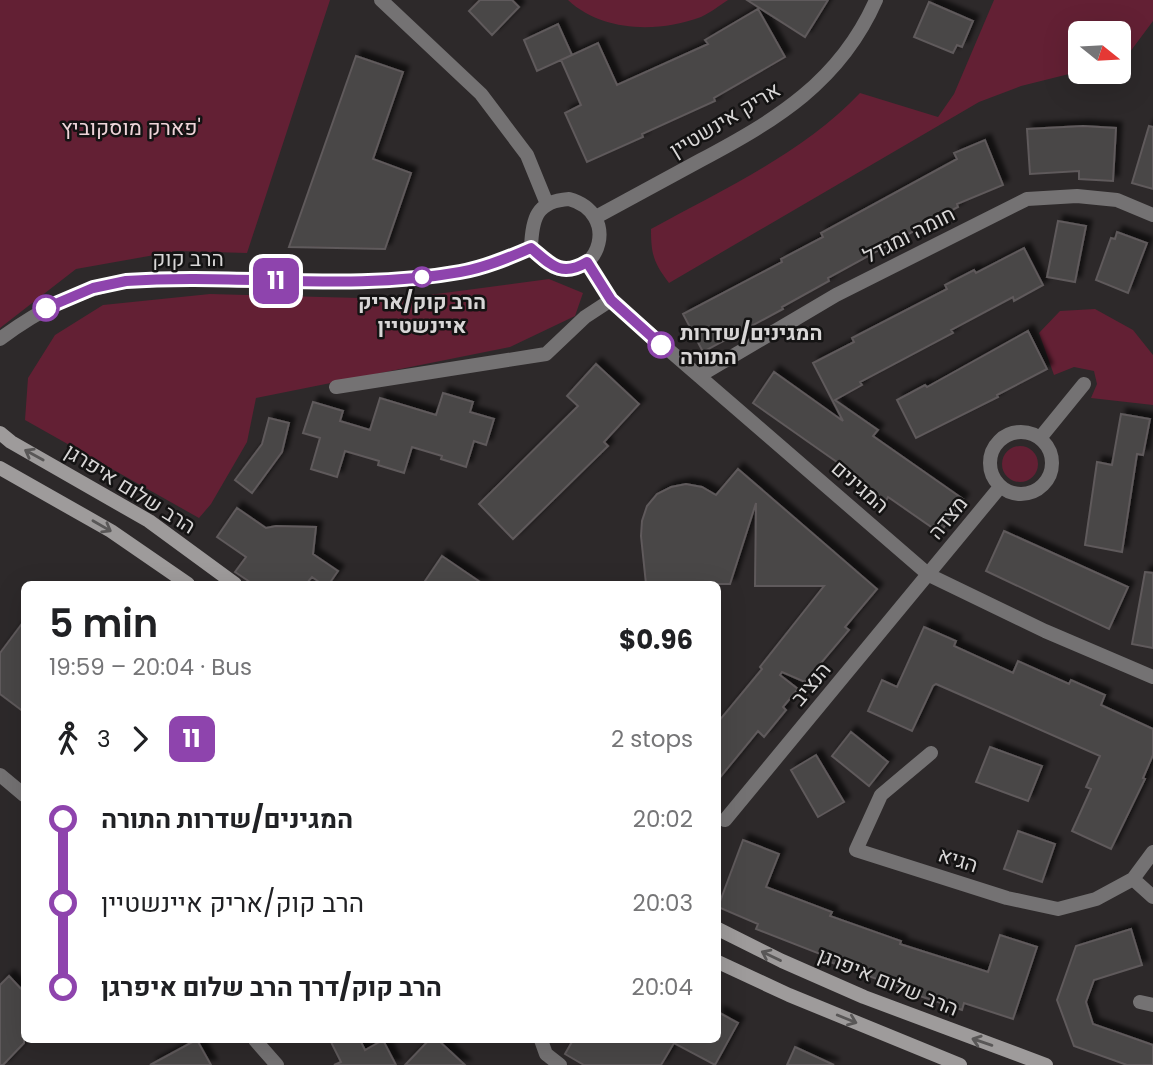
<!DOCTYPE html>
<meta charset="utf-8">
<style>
body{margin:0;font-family:Poppins,Heebo,sans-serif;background:#f6f6f6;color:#202124;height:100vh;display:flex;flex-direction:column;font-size:26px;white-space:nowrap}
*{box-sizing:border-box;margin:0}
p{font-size:23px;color:#757577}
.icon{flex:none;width:38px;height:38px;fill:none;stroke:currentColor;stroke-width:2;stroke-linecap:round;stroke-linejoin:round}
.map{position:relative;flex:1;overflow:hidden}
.panel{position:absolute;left:21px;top:581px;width:700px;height:462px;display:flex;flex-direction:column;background:#fff;border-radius:10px;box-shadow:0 7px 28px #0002}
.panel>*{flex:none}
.badge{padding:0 14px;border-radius:10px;font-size:24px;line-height:46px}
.needle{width:46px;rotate:108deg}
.tools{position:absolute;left:1068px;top:21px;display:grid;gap:14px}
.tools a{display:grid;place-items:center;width:63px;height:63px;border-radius:10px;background:#fff;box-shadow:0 7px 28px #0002;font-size:35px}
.map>.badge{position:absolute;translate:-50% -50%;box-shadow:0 0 0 4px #fff}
.legs{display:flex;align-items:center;gap:10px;height:77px;padding:0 28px;font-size:23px}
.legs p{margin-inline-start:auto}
.headline{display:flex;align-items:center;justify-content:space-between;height:119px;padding:0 28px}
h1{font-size:38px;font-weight:600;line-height:52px}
ul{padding:0 28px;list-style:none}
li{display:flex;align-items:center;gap:24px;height:84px;font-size:26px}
li i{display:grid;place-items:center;width:10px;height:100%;margin:0 9px;background:currentColor}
li i::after{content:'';width:18px;height:18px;margin:-9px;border:5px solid;border-radius:50%;background:#fff}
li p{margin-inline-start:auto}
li:first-child i{background:linear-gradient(#0000 50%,currentColor 0)}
li:last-child i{background:linear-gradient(currentColor 50%,#0000 0)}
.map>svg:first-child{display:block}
.green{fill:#632034}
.building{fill:#4a4647;stroke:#5f5a5b;stroke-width:2;filter:url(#shadow)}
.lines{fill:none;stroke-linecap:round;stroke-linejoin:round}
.street{stroke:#747273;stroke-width:14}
.secondary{stroke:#9e9b9b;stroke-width:14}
.oneway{stroke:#595757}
.line-1-casing{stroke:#fff;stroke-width:16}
.line-1{stroke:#8e44ad;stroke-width:10}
.stop-1-dot{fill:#fff;stroke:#8e44ad;stroke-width:3.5}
.labels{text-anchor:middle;stroke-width:5;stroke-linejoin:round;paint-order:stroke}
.street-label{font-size:21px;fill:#d8d6d6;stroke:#141313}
.park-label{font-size:21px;fill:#eed4d9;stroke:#141313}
.stop-label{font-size:21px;font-weight:bold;fill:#d8d6d6;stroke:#141313}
</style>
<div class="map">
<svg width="1153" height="1065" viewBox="0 0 1153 1065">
<defs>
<filter id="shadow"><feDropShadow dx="5.5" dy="-5.5" stdDeviation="2" flood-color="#0009"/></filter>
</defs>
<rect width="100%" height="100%" fill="#2d292a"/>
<path class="green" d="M0,0H330L247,253L177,251L76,269L0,328Z
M568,0H728C720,5 710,13 701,17C658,33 602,32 568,0Z
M994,0H1153V21L1118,68V33H1080V72H1115L1109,80L1069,74L1021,86L979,102L669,283C654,263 651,255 651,229C723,189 802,154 860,93L938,117L954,94Z
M549,279L583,293L575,316L510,347L256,398L247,442L211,504L199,518L25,420L28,378L55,335L103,305L210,294L399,299Z
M1095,309L1133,330L1153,355V405L1091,398L1097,384L1094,371L1074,367L1054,375L1039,333L1060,311Z
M1002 464a18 18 0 1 1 36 0a18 18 0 1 1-36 0Z"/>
<path class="building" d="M480,0H512L519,7L492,35L469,11Z
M747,0H828L805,37Z
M929,2L973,21L962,47L957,45L953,53L914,37Z
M758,9L785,57L714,98L715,101L642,134L643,137L587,162L565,113L581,105L561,60L598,43L617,85L708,44L705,40Z
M558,24L572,55L537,71L524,40Z
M356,56L403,72L373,159L411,173L385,249L289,247Z
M1083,126L1116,128L1113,181L1079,179V171L1030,174L1027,129Z
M1149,126L1153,127V189L1132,183Z
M985,140L1003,185L957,204L958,207L828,278L829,281L782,307L783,309L703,352L683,314L782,262L781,259L823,237L821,233L957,159L954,153Z
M1058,221L1086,226L1075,282L1047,277Z
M1117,232L1147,243L1128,293L1096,280L1111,238L1115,239Z
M1024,248L1043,285L1014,301L1013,297L951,330L953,333L860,382L862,385L835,400L878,430L873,436L963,499L940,533L888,497L886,501L859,482L861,479L753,403L774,372L843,421L813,363L854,342L852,338L947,289L945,285L974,270L976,273Z
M1028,331L1047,369L997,395L998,397L916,438L897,400L925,385L927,387Z
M596,364L639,404L604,442L608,446L513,539L479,504L578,406L567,396Z
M443,393L473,402L470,412L494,419L486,445L474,441L466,467L441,459L442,456L412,447L404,473L378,465L379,461L345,451L337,477L311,469L320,438L303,433L313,402L343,411L340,421L370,430L380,398L436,415Z
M1121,414L1150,419L1143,455L1137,454L1122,552L1085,545L1097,462L1112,465Z
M269,418L289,423L282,452L252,493L235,480L262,444Z
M738,469L877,589L845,627L849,630L805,682L782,672L780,675L798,689L783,707L786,710L764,737L758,731L718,780V722L762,669L760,667L824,586H755L756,503L730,584H646L641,536L642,521L647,506L657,494L671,487L686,484L702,487L716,495Z
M237,508L266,528L276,526L316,527L313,554L338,571L329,584H322L312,577L306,584H253L235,572L246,557L217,537Z
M1004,531L1128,587L1109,629L986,571Z
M442,556L483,584H423Z
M1145,572L1153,573V648L1132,644Z
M24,621V712L0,694V653Z
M924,627L956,641L954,646L1013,673L1018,661L1069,684L1071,680L1105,695L1101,705L1153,729V755L1143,778L1145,779L1111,849L1072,831L1091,789L1086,787L1100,756L936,684L933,686L912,731L868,711L882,680L897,687Z
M851,732L888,762L869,786L832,756Z
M990,747L1042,766L1028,801L976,782Z
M816,755L844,802L818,817L791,770Z
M1018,831L1055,844L1042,882L1004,869Z
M743,840L779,854L766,887L832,912L830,916L901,941L900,944L988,972L1000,935L1037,947L1013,1019L964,1003L962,1010L898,989L899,987L822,959L823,955L756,929L758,924L718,907Z
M1131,929L1142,965L1094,980L1086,1002L1093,1024L1153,1045V1065H1127L1074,1046L1057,1000L1076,946Z
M9,976L24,992V1043L3,1065H0V985Z
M718,1012L738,1023L715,1065L674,1043L661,1065H584L565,1054L573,1040H718Z
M197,1040L211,1065H150L196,1040Z
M330,1040H360L365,1050L383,1040L396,1065H334L341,1062Z
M429,1040H438L465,1065H405Z
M795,1047L834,1065H787Z"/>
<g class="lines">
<path class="street" d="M381,0L481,94L527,155L547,204
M569,199C620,213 601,280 556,268C545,264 540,255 531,248C532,219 536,201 569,199Z
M596,217C631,198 666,179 701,160C776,120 840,82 876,0
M587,262L611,300L929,575L1045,631L1153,677
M0,339C40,309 77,291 126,281C237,273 350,292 460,272C484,268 508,258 531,248
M699,376L836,295L1027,199L1077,196L1117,200L1153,215
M336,387L546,354L585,317L611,300
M990 463a31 31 0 1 1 62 0a31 31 0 1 1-62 0Z
M1040,438L1084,384
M931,753L881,795L856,850L1007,898L1058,909L1096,899L1133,879L1153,852
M0,775L24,795
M725,820L1000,487
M1133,879L1153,897
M1140,1002L1153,1005
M255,1040L277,1065
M541,1040L546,1054L560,1065"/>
<path class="secondary" d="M0,433L11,442L149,521L235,584
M0,468L111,531L188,584
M718,929L782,961L864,997L1046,1065
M718,962L789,995L960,1065"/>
</g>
<defs><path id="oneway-shaft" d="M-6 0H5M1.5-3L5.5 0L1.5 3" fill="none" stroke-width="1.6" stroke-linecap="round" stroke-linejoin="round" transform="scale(1.75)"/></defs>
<g class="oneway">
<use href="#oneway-shaft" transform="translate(34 455) rotate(-151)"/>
<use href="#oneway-shaft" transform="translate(102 526) rotate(30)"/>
<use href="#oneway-shaft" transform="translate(771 956) rotate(-154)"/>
<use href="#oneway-shaft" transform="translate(847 1019) rotate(22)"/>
<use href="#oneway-shaft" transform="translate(982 1042) rotate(-161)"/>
</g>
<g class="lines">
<g class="line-1-casing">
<path id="line-1" d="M46,308L93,288L126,281C237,273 350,292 460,272C484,268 508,258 531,248C550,264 561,278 587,262L611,300L661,345"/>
</g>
<use href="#line-1" class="line-1"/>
</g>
<g class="stop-1-dot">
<circle cx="422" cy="277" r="9"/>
<circle cx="46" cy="308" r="12"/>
<circle cx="661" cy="345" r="12"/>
</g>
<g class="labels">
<g class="street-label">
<text transform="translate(725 120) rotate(-31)" y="7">אריק אינשטיין</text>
<text transform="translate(909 235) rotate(-27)" y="7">חומה ומגדל</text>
<text x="188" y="266">הרב קוק</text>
<text transform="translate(860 487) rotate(41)" y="7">המגינים</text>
<text transform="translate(130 489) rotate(32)" y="7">הרב שלום איפרגן</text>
<text transform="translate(948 518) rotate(-51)" y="7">מצדה</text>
<text transform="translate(811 684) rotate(-50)" y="7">הנציב</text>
<text transform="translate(958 860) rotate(18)" y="7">הגיא</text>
<text transform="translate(888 982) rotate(22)" y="7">הרב שלום איפרגן</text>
</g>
<g class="park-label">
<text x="131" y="135">פארק מוסקוביץ'</text>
</g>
<g class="stop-label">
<text x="422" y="309">הרב קוק/אריק<tspan x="422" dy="24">איינשטיין</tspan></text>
<text x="680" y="340" text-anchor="start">המגינים/שדרות<tspan x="680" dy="24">התורה</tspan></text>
</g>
</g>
</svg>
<div class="tools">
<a><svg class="needle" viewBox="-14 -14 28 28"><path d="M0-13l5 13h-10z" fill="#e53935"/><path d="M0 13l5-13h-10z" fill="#757577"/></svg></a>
</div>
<b class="badge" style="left:276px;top:281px;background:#8e44ad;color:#fff">11</b>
<section class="panel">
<div class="headline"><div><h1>5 min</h1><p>19:59 – 20:04 · Bus</p></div><b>$0.96</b></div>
<div class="legs"><svg class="icon" aria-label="walk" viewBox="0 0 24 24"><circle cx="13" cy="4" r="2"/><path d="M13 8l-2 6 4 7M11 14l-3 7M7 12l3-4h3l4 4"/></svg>3<svg class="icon" aria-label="forward" viewBox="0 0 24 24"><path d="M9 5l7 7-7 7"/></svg><b class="badge" style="background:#8e44ad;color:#fff">11</b><p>2 stops</p></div>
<ul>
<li><i style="color:#8e44ad"></i><b>המגינים/שדרות התורה</b><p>20:02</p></li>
<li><i style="color:#8e44ad"></i><span>הרב קוק/אריק איינשטיין</span><p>20:03</p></li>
<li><i style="color:#8e44ad"></i><b>הרב קוק/דרך הרב שלום איפרגן</b><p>20:04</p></li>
</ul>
</section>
</div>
